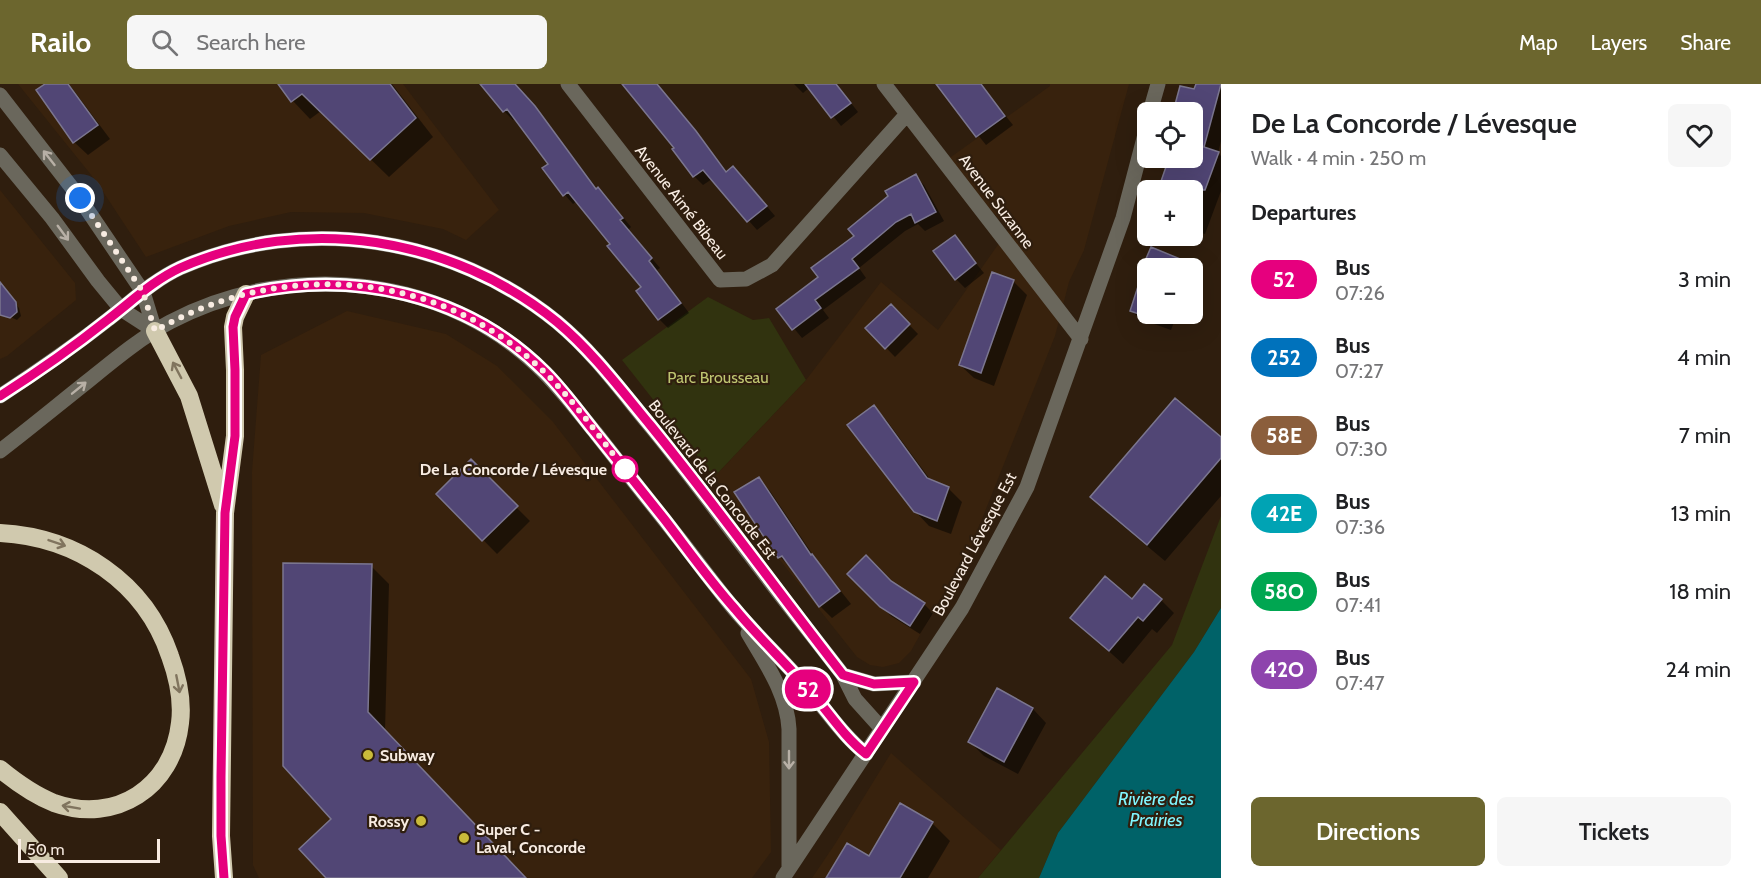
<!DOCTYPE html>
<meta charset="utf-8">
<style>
body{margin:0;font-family:Cabin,sans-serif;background:#f6f6f6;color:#202124;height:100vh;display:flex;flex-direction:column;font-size:22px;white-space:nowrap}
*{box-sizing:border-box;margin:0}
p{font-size:20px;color:#757577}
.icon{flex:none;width:33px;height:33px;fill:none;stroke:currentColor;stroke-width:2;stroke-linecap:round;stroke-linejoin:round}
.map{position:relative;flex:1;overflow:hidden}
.sheet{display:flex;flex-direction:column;background:#fff;width:540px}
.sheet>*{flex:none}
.badge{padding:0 12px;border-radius:20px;font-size:21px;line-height:39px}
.tools{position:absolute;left:1137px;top:18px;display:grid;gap:12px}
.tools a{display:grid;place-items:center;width:66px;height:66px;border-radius:9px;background:#fff;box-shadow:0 6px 24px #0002;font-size:30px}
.scale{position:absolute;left:18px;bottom:15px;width:142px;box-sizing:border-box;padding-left:6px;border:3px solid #f8ece2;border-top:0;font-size:16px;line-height:21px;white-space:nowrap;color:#f8ece2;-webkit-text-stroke:4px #2f1e0e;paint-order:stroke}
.you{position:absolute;width:30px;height:30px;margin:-15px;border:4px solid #fff;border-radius:50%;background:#1a73e8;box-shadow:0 0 0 9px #1a73e833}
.map>.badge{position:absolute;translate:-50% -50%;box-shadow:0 0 0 3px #fff}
h2{padding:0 30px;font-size:22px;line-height:54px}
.round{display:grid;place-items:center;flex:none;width:63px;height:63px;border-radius:9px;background:#f6f6f6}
.headline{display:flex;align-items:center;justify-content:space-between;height:102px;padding:0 30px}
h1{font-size:28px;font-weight:600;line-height:45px}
.action{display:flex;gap:12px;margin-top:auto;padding:12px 30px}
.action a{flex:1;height:69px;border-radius:9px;background:#6c662e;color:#fff;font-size:24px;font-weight:600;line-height:69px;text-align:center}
.action a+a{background:#f6f6f6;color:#202124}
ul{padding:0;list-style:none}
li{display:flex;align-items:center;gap:18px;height:78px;padding:0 30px}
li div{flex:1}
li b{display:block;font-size:22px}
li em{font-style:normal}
li .badge{min-width:66px;font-weight:700;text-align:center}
header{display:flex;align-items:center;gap:36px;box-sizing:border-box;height:84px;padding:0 30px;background:#6c662e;color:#fff}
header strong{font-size:28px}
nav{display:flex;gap:33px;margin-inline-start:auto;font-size:21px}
.search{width:420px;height:54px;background:#f6f6f6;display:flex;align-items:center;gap:15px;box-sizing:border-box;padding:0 21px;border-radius:9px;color:#757577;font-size:22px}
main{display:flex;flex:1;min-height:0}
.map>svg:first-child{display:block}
.built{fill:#38220d}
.green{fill:#31330f}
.water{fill:#006268}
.shadow{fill:#0007}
.building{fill:#514675;stroke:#7b768f;stroke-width:1.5}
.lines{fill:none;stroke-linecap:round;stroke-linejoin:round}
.minor{stroke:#6a675c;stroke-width:15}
.highway{stroke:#d0c9ae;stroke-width:18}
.oneway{stroke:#b8b0a6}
.oneway2{stroke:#80745e}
.line-casing{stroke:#fff;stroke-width:14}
.line{stroke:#e6007e;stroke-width:9}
.walk{stroke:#f8ece2;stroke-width:6;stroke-dasharray:0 10.8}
.stop-dot{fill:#fff;stroke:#e6007e;stroke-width:3}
.poi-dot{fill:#c9ba3a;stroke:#2f1e0e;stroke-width:2}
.labels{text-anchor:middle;stroke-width:4.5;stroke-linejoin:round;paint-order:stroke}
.street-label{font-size:16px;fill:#f8ece2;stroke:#2f1e0e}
.park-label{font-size:16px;fill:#bfc571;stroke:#2f1e0e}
.stop-label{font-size:16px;font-weight:bold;fill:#f8ece2;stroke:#2f1e0e;text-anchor:end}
.poi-label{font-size:16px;font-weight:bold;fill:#f8ece2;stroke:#2f1e0e;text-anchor:start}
.water-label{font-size:18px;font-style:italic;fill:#80f6ff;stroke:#2f1e0e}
</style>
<header>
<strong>Railo</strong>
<div class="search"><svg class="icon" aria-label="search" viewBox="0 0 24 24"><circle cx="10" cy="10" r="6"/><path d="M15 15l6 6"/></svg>Search here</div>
<nav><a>Map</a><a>Layers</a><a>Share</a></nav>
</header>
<main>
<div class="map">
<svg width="1221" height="794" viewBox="0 0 1221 794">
<rect width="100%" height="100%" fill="#2f1e0e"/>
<path class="built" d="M18,0H403L499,126L466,156L443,145L364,129L291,128L229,142L146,173L96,97Z
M1050,0H1129L1084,166L1069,198L1055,252L964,480L933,527L911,567L899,579L883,583L870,581L857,573L714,393L806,296L881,198L938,246L1009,145L944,78L1050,2Z
M0,106L75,199L76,216L7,272L0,275Z
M347,227L446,250L497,282L553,338L751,595L769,658L771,768L752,794H259L253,781L252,388L261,271Z
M891,669L1001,766L978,794H812L835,760Z"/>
<path class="green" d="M708,213L753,236L769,234L806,296L714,393L622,276Z
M1221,432V524L1194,568L1058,749L1039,794H978L1172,561Z"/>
<path class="water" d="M1221,524V794H1039L1058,749L1194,568Z"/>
<path class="shadow" d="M47,0H69L110,55L88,71L74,58Z
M280,0H392L433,53L389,93L321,27L310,35L293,17Z
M482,0H515L543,33L598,106L607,114L631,143L628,146L660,184L657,186L689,229L668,244L659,235L638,207L643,203L612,160L577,117L573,120L565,111L545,84L550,80L515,34L513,36L504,27Z
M622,0H656L728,89L742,93L775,132L757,146L712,95L703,101L694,92L676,64Z
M794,0H836L858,28L841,42L810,3L803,9Z
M937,0H980L1013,41L986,61Z
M1197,0H1221V57L1218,69L1221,72V107L1205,150L1202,149L1199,157L1186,152H1192V106H1160L1170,74H1192V28H1175L1181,4L1195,7Z
M915,92L924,101L944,137L925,147L918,140L905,147L859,184L866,194L823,226L829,234L802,254L778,225L820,193L856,152Z
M954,153L984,189L965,204L956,195Z
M1152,165L1181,177L1188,184H1148V230H1177L1171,246L1140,235L1131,226L1144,188L1143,186Z
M1013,197L1027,211L994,302L974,294L960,281Z
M0,199L19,224L21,232L17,236L0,228Z
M891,222L918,250L895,273L867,244Z
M874,323L887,337L932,398L948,404L962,418L951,450L929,442L915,427Z
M1221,355V412L1165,477L1110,431L1092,413Z
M471,378L530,437L497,470L438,410Z
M758,395L770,407L817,477L851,520L832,534L820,522L793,485L780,473L737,409Z
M371,482L389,500L385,647L524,794H328L333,735Z
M849,490L891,498L924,520L933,529L920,550L891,532Z
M1161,516L1174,529L1157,549L1152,545L1123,580L1072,534L1132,517Z
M998,606L1033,625L1046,639L1018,690L984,672L970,658Z
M932,739L950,757L928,794H828L869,774Z"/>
<path class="building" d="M45,0H68L98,41L73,59L36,6Z
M278,0H390L416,34L370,76L302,10L291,18Z
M480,0H515L535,22L596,105L598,103L623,134L620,136L652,174L649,177L681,219L658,236L636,207L641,203L607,162L610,160L568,108L563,112L542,84L548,80L507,25L503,28Z
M622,0H657L696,47L726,88L733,82L767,122L747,138L703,86L693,93L672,65L674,64Z
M805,0H836L851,19L831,34Z
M936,0H981L1005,32L976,53Z
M1196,0H1221L1204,63L1219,68L1205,106H1158L1169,74H1192V28H1173L1180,2L1194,5Z
M916,90L936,128L915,139L911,130L896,138L852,175L859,184L815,216L821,224L792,246L776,225L818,193L811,184L854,152L848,145L888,112L885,107Z
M955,151L976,179L955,196L933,167Z
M1151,163L1202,184H1148V233L1130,227L1144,184H1142Z
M992,188L1014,196L981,289L959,281Z
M0,198L16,218L17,228L10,234L0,231Z
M891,220L910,240L885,265L865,244Z
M1175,314L1221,353V374L1147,461L1090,413Z
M874,321L927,394L949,403L937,437L914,428L847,341Z
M471,375L518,422L482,457L436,410Z
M759,393L811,471L812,470L840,507L819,523L782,472L778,474L734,408Z
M866,471L891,497L925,519L910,542L880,523L847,490Z
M283,479L372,480L368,628L526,794H326L299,765L331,735L283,682Z
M1105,492L1132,515L1144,500L1162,515L1143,537L1138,533L1109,567L1070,534Z
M997,604L1033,624L1004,678L968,658Z
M900,719L933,738L900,794H826L847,759L869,772Z"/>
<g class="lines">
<path class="minor" d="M568,0L720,196L746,195L772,181L907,30
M884,0L1081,255
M0,11L76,109L143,208L155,247
M1150,28L1158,0
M0,71L52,134L98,197L121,225L155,247
M0,312C36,288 72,264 106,237C130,219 152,197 180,184C305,129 452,153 557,238C592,267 619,304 647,338C683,381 716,427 750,471C780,511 812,551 843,591L855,615L882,645
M0,367C30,344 59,320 88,297C114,276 140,254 170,238C285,177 435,189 532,277C556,298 575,324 595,348C624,385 653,422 682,458C699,480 716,503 734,525C758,553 786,579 810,607C828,629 844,652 866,670
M748,549C766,580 787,609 789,645V785
M843,591L874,600L914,598
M783,794L962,524L1027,403L1123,134L1148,39"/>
<path class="highway" d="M155,247L189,312L223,421
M0,449C77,453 145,498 170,572C178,594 183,616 180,639C173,703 116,741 54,719C34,711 17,699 0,685
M0,728L59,794
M224,794L221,752L225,429L235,352V286L233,243L235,233L246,210"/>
</g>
<defs><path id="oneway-shaft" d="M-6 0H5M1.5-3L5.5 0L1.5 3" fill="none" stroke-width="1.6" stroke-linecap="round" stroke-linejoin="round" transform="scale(1.5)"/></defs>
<g class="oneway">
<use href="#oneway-shaft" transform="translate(49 74) rotate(-128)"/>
<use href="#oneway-shaft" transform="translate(63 149) rotate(54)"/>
<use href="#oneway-shaft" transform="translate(79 304) rotate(-39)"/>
<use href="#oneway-shaft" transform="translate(789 676) rotate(90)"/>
</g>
<g class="oneway2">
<use href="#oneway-shaft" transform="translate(177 286) rotate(-118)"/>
<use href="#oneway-shaft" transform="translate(57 459) rotate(19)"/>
<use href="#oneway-shaft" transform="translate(178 600) rotate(79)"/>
<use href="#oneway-shaft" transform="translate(71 723) rotate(-170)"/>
</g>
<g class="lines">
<g class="line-casing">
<path id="line" d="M0,312C36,289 72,264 106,237C130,219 152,197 180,184C305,129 452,153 557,238C593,268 621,306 651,342C717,423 778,508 843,591L874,600L914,598L866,670C843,652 828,627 809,606C785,578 758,553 735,525C710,497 688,466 665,436C641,406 618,377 594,347C578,327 563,306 545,288C467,210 352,185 246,210L235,233L233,243L235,286V352L225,429L221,693V752L224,794"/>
</g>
<use href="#line" class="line"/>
<path class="walk" d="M80,114L143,208L155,247C273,178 426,184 530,275C569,308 599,353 631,393L625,385"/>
</g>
<circle class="stop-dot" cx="625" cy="385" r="12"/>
<g class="poi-dot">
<circle cx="368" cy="671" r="6"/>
<circle cx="421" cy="737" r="6"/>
<circle cx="464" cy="754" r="6"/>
</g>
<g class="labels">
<g class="street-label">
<text transform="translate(997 117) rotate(53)" y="6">Avenue Suzanne</text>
<text transform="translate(682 118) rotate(52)" y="6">Avenue Aimé Bibeau</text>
<text transform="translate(713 395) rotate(52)" y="6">Boulevard de la Concorde Est</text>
<text transform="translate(974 460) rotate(-62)" y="6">Boulevard Lévesque Est</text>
</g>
<g class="park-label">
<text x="718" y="299">Parc Brousseau</text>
</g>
<g class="stop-label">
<text x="607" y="391">De La Concorde / Lévesque</text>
</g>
<g class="poi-label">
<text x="380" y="677">Subway</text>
<text x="409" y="743" text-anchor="end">Rossy</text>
<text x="476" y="751">Super C -<tspan x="476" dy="18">Laval, Concorde</tspan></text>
</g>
<g class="water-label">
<text x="1156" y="721">Rivière des<tspan x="1156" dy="21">Prairies</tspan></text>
</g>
</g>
</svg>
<div class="tools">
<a><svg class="icon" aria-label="locate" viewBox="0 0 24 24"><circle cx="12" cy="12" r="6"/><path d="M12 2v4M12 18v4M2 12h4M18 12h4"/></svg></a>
<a>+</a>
<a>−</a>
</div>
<div class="scale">50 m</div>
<div class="you" style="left:80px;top:114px"></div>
<b class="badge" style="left:808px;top:605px;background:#e6007e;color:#fff">52</b>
</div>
<section class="sheet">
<div class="headline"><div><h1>De La Concorde / Lévesque</h1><p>Walk · 4 min · 250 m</p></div><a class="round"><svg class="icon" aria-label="heart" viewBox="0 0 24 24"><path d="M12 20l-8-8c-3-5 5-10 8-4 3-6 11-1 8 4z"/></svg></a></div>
<h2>Departures</h2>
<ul>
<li><span class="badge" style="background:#e6007e;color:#fff">52</span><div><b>Bus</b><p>07:26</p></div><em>3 min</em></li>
<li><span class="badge" style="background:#0072bc;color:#fff">252</span><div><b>Bus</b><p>07:27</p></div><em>4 min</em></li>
<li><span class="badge" style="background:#8b5e3c;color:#fff">58E</span><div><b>Bus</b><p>07:30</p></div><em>7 min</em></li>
<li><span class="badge" style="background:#00a3b4;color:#fff">42E</span><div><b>Bus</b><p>07:36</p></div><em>13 min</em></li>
<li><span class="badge" style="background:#00a651;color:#fff">58O</span><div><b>Bus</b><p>07:41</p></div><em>18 min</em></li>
<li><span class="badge" style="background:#8e44ad;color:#fff">42O</span><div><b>Bus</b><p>07:47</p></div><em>24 min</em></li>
</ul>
<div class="action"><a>Directions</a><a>Tickets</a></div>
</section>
</main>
